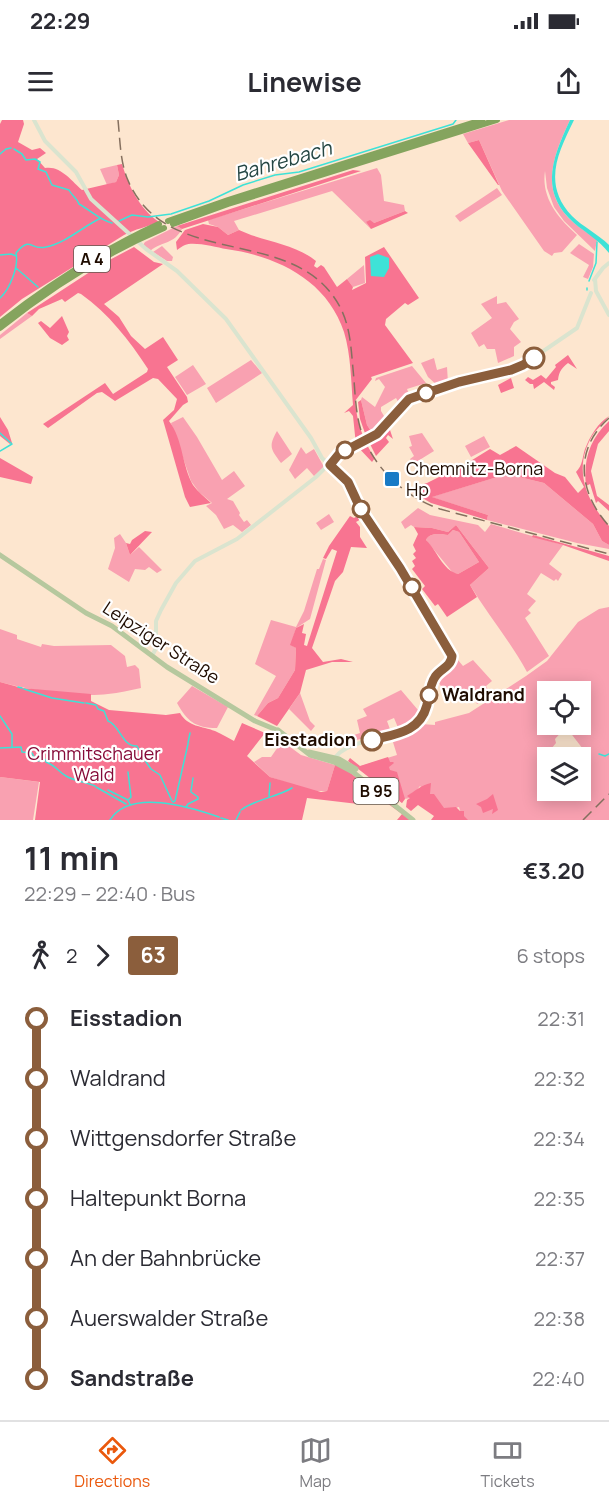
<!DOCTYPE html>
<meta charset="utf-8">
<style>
body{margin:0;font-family:Manrope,sans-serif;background:#f7f7f7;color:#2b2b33;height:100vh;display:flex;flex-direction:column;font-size:22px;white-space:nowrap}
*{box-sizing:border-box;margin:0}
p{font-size:20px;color:#7c7c81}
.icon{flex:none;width:33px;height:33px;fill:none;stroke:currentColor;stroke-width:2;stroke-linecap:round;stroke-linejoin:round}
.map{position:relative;height:700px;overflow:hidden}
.panel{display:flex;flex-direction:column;background:#fff;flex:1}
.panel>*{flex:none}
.badge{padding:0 12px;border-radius:4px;font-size:21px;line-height:39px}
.controls{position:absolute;left:537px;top:561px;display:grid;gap:12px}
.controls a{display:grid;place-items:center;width:54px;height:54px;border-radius:0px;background:#fff;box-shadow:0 3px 15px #0003;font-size:30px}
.map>.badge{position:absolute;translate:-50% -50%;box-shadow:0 0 0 3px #fff}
.legs{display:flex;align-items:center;gap:9px;height:66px;padding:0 24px;font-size:20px}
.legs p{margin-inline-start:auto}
.overview{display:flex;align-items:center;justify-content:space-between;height:102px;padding:0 24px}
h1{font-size:33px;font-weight:700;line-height:45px}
ul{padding:0 24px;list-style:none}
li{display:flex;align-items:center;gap:21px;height:60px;font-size:22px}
li i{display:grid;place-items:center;width:9px;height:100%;margin:0 8px;background:currentColor}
li i::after{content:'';width:15px;height:15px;margin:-8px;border:4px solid;border-radius:50%;background:#fff}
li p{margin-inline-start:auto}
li:first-child i{background:linear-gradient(#0000 50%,currentColor 0)}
li:last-child i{background:linear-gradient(currentColor 50%,#0000 0)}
.status{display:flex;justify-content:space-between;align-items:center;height:42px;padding:0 30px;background:#fff;direction:ltr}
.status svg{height:16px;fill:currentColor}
header{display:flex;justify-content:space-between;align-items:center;height:78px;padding:0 24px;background:#fff;font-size:27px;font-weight:700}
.dock{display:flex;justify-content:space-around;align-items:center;height:84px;border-top:2px solid #e1e1e2;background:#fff;font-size:16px;color:#7c7c81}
.dock a{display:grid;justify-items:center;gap:3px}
.dock .on{color:#ea580c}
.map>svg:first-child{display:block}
.green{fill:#f9a1b1;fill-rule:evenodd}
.forest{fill:#f87491;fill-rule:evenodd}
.water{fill:#3ee2d7}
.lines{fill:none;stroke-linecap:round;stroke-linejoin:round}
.stream{stroke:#3ee2d7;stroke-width:1.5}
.secondary{stroke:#dae4cf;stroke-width:4}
.primary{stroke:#b6c89e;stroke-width:5}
.highway{stroke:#85a45e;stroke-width:6}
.rail{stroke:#85705f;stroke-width:1.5;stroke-dasharray:12 6;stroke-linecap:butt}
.line-1-casing{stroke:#fff;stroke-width:14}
.line-1{stroke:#8b5e3c;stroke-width:9}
.stop-1-dot{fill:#fff;stroke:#8b5e3c;stroke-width:3}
.poi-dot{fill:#187ac6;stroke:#fff;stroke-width:2}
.labels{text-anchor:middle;stroke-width:4.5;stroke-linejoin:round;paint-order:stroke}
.shield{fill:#fff;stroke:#62554c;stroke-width:1.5}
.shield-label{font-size:16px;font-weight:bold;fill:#1f0c00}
.poi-label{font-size:18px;fill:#1f0c00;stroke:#fff;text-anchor:start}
.street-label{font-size:18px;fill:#1f0c00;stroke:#fff}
.stop-label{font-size:18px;font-weight:bold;fill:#1f0c00;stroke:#fff;text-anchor:start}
.park-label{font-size:18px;fill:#860a38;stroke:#fff}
.water-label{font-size:20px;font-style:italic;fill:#254643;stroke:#fff}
</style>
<div class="status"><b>22:29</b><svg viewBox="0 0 49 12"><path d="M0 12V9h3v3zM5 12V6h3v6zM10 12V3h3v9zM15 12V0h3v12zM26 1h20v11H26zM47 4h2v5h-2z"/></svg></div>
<header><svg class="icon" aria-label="menu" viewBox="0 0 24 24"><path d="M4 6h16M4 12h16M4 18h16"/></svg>Linewise<svg class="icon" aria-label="share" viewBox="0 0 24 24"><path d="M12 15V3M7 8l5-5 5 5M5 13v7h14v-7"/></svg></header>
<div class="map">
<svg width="609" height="700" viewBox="0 0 609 700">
<rect width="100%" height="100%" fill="#fde6cf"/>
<path class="green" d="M509,0H570C553,36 538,72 574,103C581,109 590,114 597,120L595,131L564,101L554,87L547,68L545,51C541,78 558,98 577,115L562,132L554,133L552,136L544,131L502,71L479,20L468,23L463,14Z
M117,45L119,55L116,62L107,65L100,49Z
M377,48L381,55L384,81L404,85L405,91L374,103L366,102L371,109L332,71L234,101L239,110L228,115L218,107L209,104L208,100Z
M497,68L502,75L460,102L455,96Z
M177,106L182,109C173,125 164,120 150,131L143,125L145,122Z
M579,124L594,134L593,147L588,159L583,157L589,145L570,133Z
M162,126L173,137L172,141H167L153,132Z
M364,145L365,163L353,167L347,159Z
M497,176V184L506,182L519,199L514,202L510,209L521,222L514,227V236L498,243L495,229H487L484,224L479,227L471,213L492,198L481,184Z
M27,193L32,196L0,219V215Z
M434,238L437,250L447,247L448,263L439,267L428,257L421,243Z
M251,240L262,253L216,283L207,268Z
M193,245L206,264L187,275L175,257Z
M412,246L426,263L407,269L410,277L400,285L396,278L381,287V291L387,301L373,314L367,305L361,280L362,277L375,287L385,267L379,259L375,261L376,258Z
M183,297L197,317L222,360L234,351L245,366L227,379L233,381L240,393L239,395L244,402L247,400L251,405L242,412L233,405L224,409L216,395L206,386L212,383L199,372L191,361L171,303Z
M277,311L292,334L281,343C271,329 268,327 277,311Z
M422,313L434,331L413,344L410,339L414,336L409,327L412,326L409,316Z
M484,316L490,327L471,337L465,326Z
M301,327L306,334L314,329L324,347L314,356L307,348L295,359L289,350Z
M507,354L544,363L593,404L602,421L609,425V429L577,423L487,400L488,395L431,377Z
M418,388L430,395L478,405L485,412L491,404L563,425L549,444L562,454L558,461L556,459L554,461L541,453L527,474L536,481L528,490L531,493L525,498L549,536L527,552C510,521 488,495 470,465L489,448L456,405L448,412L432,408L414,407L411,405L405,409L401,402Z
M329,394L334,402L321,410L316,403Z
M453,410L459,412L479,442L458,454L453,453L426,420C430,412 440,414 448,415Z
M120,414L126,423L130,435L139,427L162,450L157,453L149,447L145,450L135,449L129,462L108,449L115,428L114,418Z
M323,439L326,440L310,499L296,508L291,525L296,528L295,550L278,578L268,583L257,596L254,595L276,556L255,544L271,500L296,507L304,491L317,449H319Z
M609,487V700H463L459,687L443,692L420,666L416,671L409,675L411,678L404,679L402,683L361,646L397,635L392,619C400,614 415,611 421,604L435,605V602L469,593L526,556L547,541L578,502L599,489ZM548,572H580V604H548ZM566,607L586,633L581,640L580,670H548V638L562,637L551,629L556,623L555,619Z
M0,509L17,515V519L41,527L42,524L54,526L111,525L125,536L127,547L135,545L139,549L141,568C130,570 119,573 108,574C77,578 30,570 0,562Z
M458,540L463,546L473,540L492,561L486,566L491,575L477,584L472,576L463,582L457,575L451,580L436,559Z
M192,566L228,587L217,608C195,608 187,601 177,583Z
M401,570L418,590H423L415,603L399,610L394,598L387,601L391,612L352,621L351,616L360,613L357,600L367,596L363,589Z
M300,573L310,601L315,606L311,611L289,589Z
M282,621L301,635L335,645L327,671H312L270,657L254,642L262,637H271Z
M0,657L39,662L33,700H0Z"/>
<path class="forest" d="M2,0H23L24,4L18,22L32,30L40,28L46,33L37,39L45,48C60,45 72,61 82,70L116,62L119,55L117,45L122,44C129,67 139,88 159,102C147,107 135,109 124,115L22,179L0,197V4Z
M479,20L499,65H498L468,23Z
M353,50L361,51L182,109L177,106Z
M405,91L408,93L371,109L366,102L370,100L374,103Z
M203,104L218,107L228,115L239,110C264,122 294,123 316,141L314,146L317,148L321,145L324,147L337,167L347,159L353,167L352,170L366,163L365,137L384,127L419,178L408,185L405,183L386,199L385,205L413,243L371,257L372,259L355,281C357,302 363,321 375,338L372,342L356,325L353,296L349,291L344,293L353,285C351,261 351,235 344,212C327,160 277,136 226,129C216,127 193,121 185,125C182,126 180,128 177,130L176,122L185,110Z
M134,127L154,142L163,144L104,184L119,197L131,216L145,229L163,217L178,240L167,247L187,277L188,282L183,285L169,301C183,319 182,346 193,365C198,372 205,377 211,383L190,387L185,377L163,300L174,290L177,279L158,259L153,258L115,281L102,272L97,273L48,308L43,304L105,263L113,274L147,252L148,249C129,220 109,194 81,174L78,173L65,182L62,179L39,189L32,196L27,193L102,144Z
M62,196L69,212L67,216L69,220L62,225L50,218L38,203L41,201L50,208Z
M568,235L577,249L568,243C562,248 559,251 558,260L551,262V264L555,267L554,270L544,262L534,269L533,264H530L525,260L528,257L533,260L541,255L546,259L556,247L555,245Z
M511,258L514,268L501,273L498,265Z
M361,280L367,305L373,314L367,319L360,299L358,282Z
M609,296C605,301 599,307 594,313C572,347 585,379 609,406V425L602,421L593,404L544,363L507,354L432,377L488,395L487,400L431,383L407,369L427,363L449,352L451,353L490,329L500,335L516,326L555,353L565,357L578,373L584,367L576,352C583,345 582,338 585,329C590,316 598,303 609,296Z
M0,297L8,310L12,323L10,324L0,316Z
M609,301V311L598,324L591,351L597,376L609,385V391L598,381L596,383L590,364L586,366C583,339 590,319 609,301Z
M388,304L393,319L388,315L386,318L389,322L376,336L368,320Z
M0,338L33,357L31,364L0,357Z
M361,394L363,398L356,402L360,407V417L367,428L351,427L343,452L335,461L312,528L323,542L341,539L353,542H332L306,550L300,573L277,606L257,596L268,583L278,578L295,550L296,528L290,525L296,508L304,504L302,513L306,514L304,525L307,526L337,431L332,429L326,439L323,438L329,426L350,396L354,398Z
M456,405L489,448L470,465L477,477L447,497L438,484L435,486L422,469L425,466L412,449L415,446L412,441L416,438L413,434L416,431L413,425L418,414L414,407L432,408L448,412ZM453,410L459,412L479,442L458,454C442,450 437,430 426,420C430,412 440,414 448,415Z
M145,411L152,412L130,435L126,423L130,424L132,420Z
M533,415L609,436V441L563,425L532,417Z
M0,562L22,568L91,574V581L109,590L166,595L180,593C188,607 202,606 215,611C222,614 228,618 234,621L242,603L265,613L247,636L270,657L321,672L327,671L335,645H340L412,700H397L402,694L373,673L370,679L359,680L358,684L307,678L302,700H35L40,662L0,657Z
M388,637L390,642H393L394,643L389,647L390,650L397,652L405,679L402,683L348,641L350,638L360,646Z
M431,663L430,674H434L444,688L456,687L460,691H464V696L468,700H431L434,696L418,685L411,691L406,687L407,680L410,678L407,676C415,671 421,665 431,663Z
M493,674L498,690L492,694L493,689L483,693L481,687L476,684L487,679Z"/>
<path class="water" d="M570,0H574C558,33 542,64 572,96C583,107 598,114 609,125V133C599,120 586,113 574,103C538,71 553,37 570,0Z
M378,134L389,138V148L384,157L371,156L370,137Z"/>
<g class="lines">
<path class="stream" d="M14,29L22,34L26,40L35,39L40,42L38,49L46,52L52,65L69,70C72,76 77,78 79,84C90,90 101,101 112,103
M0,34L6,29L11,28
M119,101L132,95L148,97L171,94L209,81L243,65L275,55L299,52L453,4L456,0
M0,135L11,134L16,136
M16,148L38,167
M589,161L596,143L597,122
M587,170V168
M0,178C10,169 19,146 16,133C31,115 30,131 46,127C66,123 82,107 101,98
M0,313L12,324L0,331
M18,567L22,568
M24,569L52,578L84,583
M86,583L96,585L98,589L104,591L108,601C120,605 122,627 137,626L143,637
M0,596L12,614V627
M188,623L190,613
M0,628L21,627L22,632L32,633L35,639L39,641L41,637
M599,634L605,636L609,634
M42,638L46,640V642C55,645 59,652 66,656C74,661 86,662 95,666
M144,639L151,649L160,655L172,681
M128,652L131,677L128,680L130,684
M96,667L126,684
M108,670L128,680
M191,671L193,658
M269,676L270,663
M173,682L175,681L188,624
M186,687L188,684L198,679V677L191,672
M241,690C256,679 277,677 292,668
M221,698L228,700
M110,700C130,668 190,687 219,697
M236,700L240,692"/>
<path class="secondary" d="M34,0L45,21L76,52L91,79L146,129L177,151L226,199L311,318L322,338L348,362L361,390L400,448L451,533L452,541C447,547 439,551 435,557C422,573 432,598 409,609C390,619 343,620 334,640
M595,159L596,171L609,195
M594,160L603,148L609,143
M367,320L382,310L409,279L450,264L505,252L523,245L577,208L591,173
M152,536L156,528V501L161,490L176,463L195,441L237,419L316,357L337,336L364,321"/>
<path class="primary" d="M0,435L86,493L112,506L167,547L255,601L279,611
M278,610L310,635L334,642L353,652L413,700
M309,632L339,639L356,649"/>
<path class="highway" d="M168,101L228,80L482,0
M173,104L228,84L497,0
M0,203C50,164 102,130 159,104
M0,208C50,168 105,133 164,108"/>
<path class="rail" d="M118,0C120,19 120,40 127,58C165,153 295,102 340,187C350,206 351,227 353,249C355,268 355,289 360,307C371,346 403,376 440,389L609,434
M609,298C573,330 579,373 609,406
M583,700L609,674"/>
</g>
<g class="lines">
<g class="line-1-casing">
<path id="line-1" d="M372,620C396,614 420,612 427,585C429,576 430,564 435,557C440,549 451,547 452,536L400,448L361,390L348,362L330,345L339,334L377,314L409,279L459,262L511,250L523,245L534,238"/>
</g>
<use href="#line-1" class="line-1"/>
</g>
<g class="stop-1-dot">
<circle cx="534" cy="238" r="10"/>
<circle cx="426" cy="273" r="8"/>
<circle cx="345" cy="330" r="8"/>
<circle cx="361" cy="389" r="8"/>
<circle cx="412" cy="467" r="8"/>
<circle cx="429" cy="575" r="8"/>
<circle cx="372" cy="620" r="10"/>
</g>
<rect class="poi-dot" x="384" y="351" width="16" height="16" rx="3"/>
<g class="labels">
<g class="shield">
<rect x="74" y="126" width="36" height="26" rx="4.5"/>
<rect x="353.5" y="658" width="45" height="26" rx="4.5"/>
</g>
<g class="shield-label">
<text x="92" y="145">A 4</text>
<text x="376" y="677">B 95</text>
</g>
<g class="poi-label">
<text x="406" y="355">Chemnitz-Borna<tspan x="406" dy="21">Hp</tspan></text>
</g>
<g class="street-label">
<text transform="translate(161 523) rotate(33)" y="6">Leipziger Straße</text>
</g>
<g class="stop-label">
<text x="442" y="581">Waldrand</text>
<text x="356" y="626" text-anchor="end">Eisstadion</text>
</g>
<g class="park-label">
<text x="94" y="640">Crimmitschauer<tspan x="94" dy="21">Wald</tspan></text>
</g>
<g class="water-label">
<text transform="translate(283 41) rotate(-16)" y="7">Bahrebach</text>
</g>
</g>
</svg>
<div class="controls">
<a><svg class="icon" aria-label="locate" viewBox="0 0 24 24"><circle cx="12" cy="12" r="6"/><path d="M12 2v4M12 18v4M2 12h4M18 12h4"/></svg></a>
<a><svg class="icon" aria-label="layers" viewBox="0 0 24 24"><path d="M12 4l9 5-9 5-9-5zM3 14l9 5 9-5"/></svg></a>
</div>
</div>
<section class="panel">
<div class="overview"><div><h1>11 min</h1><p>22:29 – 22:40 · Bus</p></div><b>€3.20</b></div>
<div class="legs"><svg class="icon" aria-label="walk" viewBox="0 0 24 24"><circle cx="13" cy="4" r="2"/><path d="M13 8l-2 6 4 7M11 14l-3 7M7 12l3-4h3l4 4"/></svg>2<svg class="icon" aria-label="forward" viewBox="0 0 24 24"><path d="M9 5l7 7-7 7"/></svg><b class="badge" style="background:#8b5e3c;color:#fff">63</b><p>6 stops</p></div>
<ul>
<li><i style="color:#8b5e3c"></i><b>Eisstadion</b><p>22:31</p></li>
<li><i style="color:#8b5e3c"></i><span>Waldrand</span><p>22:32</p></li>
<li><i style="color:#8b5e3c"></i><span>Wittgensdorfer Straße</span><p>22:34</p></li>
<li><i style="color:#8b5e3c"></i><span>Haltepunkt Borna</span><p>22:35</p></li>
<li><i style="color:#8b5e3c"></i><span>An der Bahnbrücke</span><p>22:37</p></li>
<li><i style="color:#8b5e3c"></i><span>Auerswalder Straße</span><p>22:38</p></li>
<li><i style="color:#8b5e3c"></i><b>Sandstraße</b><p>22:40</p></li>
</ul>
</section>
<nav class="dock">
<a class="on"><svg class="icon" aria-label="directions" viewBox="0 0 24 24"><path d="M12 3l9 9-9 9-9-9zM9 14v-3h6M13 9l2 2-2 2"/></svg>Directions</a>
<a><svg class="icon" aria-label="map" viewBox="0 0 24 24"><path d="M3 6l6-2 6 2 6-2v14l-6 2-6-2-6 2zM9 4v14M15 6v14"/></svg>Map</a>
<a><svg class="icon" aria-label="tickets" viewBox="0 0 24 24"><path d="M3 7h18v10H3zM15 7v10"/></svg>Tickets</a>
</nav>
